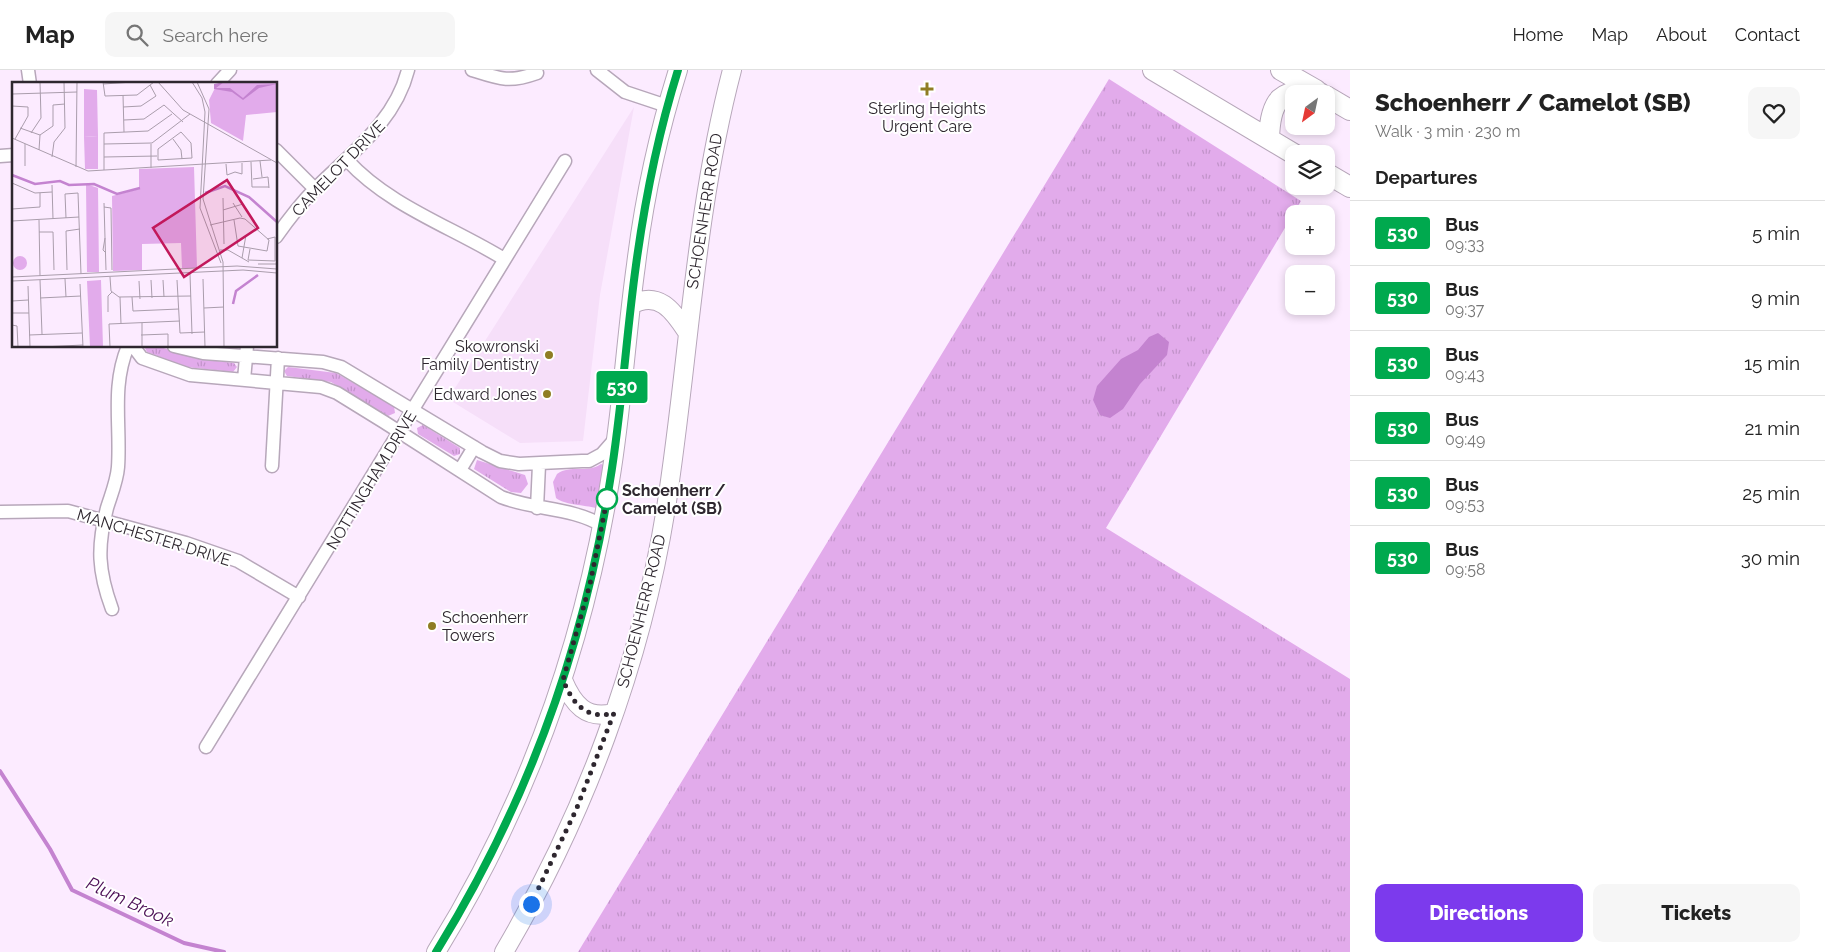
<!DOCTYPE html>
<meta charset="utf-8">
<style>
body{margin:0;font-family:Raleway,sans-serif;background:#f6f6f6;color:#222;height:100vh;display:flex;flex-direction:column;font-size:19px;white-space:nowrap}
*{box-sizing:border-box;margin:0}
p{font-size:16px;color:#767676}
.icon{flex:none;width:28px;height:28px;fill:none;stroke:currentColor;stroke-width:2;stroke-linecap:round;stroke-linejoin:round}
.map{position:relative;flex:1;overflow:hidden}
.details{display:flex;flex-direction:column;background:#fff;width:475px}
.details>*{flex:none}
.badge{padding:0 10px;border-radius:4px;font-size:18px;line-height:32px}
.needle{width:32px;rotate:213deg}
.tools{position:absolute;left:1285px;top:15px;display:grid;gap:10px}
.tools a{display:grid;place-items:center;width:50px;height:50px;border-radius:10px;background:#fff;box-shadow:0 2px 8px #0003;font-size:25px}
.you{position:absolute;width:25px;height:25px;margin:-12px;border:4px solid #fff;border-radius:50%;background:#1a73e8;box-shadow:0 0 0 8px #1a73e833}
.map>.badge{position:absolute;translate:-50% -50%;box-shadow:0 0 0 2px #fff}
h2{padding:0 25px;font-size:19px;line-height:45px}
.round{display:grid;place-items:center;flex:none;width:52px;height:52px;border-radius:10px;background:#f6f6f6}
.summary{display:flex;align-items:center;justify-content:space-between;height:85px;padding:0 25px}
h1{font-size:24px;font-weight:800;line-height:38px}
.primary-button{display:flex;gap:10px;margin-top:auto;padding:10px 25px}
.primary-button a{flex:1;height:58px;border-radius:10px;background:#7c3aed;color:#fff;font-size:20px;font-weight:800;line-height:58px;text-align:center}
.primary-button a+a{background:#f6f6f6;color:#222}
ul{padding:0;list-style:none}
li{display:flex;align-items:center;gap:15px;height:65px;padding:0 25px;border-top:1px solid #e0e0e0}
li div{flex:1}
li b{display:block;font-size:19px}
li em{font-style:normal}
li .badge{min-width:55px;font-weight:700;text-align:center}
header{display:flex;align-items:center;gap:30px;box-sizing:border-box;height:70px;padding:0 25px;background:#fff;border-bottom:1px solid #e0e0e0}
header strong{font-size:24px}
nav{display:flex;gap:28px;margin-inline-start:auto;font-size:18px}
.search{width:350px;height:45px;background:#f6f6f6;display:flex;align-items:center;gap:12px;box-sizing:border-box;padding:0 18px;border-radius:10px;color:#767676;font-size:19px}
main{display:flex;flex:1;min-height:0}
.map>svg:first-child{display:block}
.built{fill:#f6dff9}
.grass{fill:url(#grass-tufts)}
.water{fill:#c483d0}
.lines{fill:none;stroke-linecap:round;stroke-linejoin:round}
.stream{stroke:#c483d0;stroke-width:4}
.street-casing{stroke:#b7a7ba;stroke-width:15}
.secondary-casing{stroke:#b7a7ba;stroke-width:20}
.primary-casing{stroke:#b7a7ba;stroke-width:22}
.street{stroke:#fff;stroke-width:12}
.secondary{stroke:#fff;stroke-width:18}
.primary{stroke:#fff;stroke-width:20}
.line-casing{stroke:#fff;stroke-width:11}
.line{stroke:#00a94e;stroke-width:8}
.walk{stroke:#2e272f;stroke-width:5;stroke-dasharray:0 9}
.poi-dot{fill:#8f7d23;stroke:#fff;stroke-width:2}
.stop-dot{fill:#fff;stroke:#00a94e;stroke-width:2.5}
.labels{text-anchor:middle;stroke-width:4;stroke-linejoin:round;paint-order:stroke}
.poi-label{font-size:16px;fill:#2e272f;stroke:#fff;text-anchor:end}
.street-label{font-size:16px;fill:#2e272f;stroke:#fff}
.stop-label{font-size:16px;font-weight:bold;fill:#2e272f;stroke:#fff;text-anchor:start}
.water-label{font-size:18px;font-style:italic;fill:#4b0e55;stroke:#fff}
.inset-river{fill:none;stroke:#c483d0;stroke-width:2.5}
.inset-road{fill:none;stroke:#aa9dac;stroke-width:1}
.view{fill:#c2185b;fill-opacity:0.15;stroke:#c2185b;stroke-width:2.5}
.inset-edge{fill:none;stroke:#2e272f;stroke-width:2.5}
</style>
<header>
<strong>Map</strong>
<div class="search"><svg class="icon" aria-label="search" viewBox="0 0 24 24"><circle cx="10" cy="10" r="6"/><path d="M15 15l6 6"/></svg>Search here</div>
<nav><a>Home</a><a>Map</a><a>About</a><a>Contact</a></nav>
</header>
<main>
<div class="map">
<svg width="1350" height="882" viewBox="0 0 1350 882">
<defs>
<pattern id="grass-tufts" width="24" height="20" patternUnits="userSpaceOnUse" patternTransform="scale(1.25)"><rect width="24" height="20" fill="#e2abeb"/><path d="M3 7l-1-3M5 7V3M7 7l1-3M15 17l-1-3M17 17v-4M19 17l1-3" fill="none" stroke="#c293ca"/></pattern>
</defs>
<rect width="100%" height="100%" fill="#fcebff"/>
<path class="built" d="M634,37L600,225L583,371L520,373L448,329Z"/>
<path class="grass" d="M1109,9L1301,131L1106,458L1350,609V882H578Z
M144,276H158L193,288L234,293L237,297L233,302L186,297L147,282Z
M288,297L336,303L394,336L395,343L388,346L331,312L287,306L284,301Z
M423,355L460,378V384L454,386L418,364L417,358Z
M477,390L525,405L528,414L521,423L511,422L474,399Z
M601,394L604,395L596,438C585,435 564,435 556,428L553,412L557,404C571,394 586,404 601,394Z"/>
<path class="water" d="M1158,263L1169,272L1167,285L1140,314L1123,339L1110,348L1100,345L1093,330L1097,316L1121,289L1138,280L1149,267Z"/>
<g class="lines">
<path class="stream" d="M0,701L50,779L72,820L184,873L224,882"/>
<g class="street-casing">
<path id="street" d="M28,0L30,14
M472,0C500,9 509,13 537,3
M597,0L625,22L667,36
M217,14L230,0
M276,80L315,119
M0,86L14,85
M347,90C389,136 452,157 504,189
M276,167C288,150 300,134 315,119C351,83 395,52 408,0
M133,276L142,288L190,305L321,317L337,323L384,352L501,427C534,440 572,437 603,456
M174,276L203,283L323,292L341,297L482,382L500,391L519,394L582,391H589L602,384L616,368
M244,310L247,276
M272,396L278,288
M460,400L474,377
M537,438L539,395
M0,442L68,441L186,473L238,491L299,527
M112,539C98,501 97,477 107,438C111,425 117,411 118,397C121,355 111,317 128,276
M206,677L565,91"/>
</g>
<g class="secondary-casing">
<path id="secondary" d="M631,235C658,220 673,240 687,262
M563,610C573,634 586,650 613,643
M436,882C525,738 583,578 610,411C622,339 626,267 636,195C644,129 658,64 678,0
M504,882C584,746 641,594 666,438C689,291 694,145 732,0"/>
</g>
<g class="primary-casing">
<path id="primary" d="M1153,0L1294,84
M1281,0L1316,20
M1326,26L1350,40
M1269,69C1270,30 1281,16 1320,23
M1326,103L1350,117"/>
</g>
<use href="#street" class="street"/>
<use href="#secondary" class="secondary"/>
<use href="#primary" class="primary"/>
</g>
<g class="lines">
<g class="line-casing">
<path id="line" d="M436,882C525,738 584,578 610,411C622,339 626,267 636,195C645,129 658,64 678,0"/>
</g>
<use href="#line" class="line"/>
<path class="walk" d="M531,834L576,740L614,643C586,650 573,634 563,610L590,514L608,425L607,429"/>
</g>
<g class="poi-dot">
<path d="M924.5 11.5h5v5h5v5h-5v5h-5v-5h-5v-5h5z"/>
<circle cx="549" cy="285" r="5"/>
<circle cx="547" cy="324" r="5"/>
<circle cx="432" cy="556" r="5"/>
</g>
<circle class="stop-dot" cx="607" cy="429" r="10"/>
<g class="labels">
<g class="poi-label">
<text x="927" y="44" text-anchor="middle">Sterling Heights<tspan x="927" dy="18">Urgent Care</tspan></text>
<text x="539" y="282">Skowronski<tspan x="539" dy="18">Family Dentistry</tspan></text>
<text x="537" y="330">Edward Jones</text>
<text x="442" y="553" text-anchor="start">Schoenherr<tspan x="442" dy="18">Towers</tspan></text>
</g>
<g class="street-label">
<text transform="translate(338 98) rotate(-46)" y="6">CAMELOT DRIVE</text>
<text transform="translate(704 141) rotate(-81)" y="6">SCHOENHERR ROAD</text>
<text transform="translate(371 410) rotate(-59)" y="6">NOTTINGHAM DRIVE</text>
<text transform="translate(154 467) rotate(17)" y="6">MANCHESTER DRIVE</text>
<text transform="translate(641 541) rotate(-76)" y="6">SCHOENHERR ROAD</text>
</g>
<g class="stop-label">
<text x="622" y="426">Schoenherr /<tspan x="622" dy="18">Camelot (SB)</tspan></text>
</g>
<g class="water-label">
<text transform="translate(130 832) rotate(25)" y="6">Plum Brook</text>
</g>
</g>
<g transform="translate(12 12)">
<rect width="265" height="265" fill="#fcebff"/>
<path d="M212,0H265V30L234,33L231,59L199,41L197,18L204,4ZM86,54V87H73L72,55ZM182,85L185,186H170L169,161L130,162V188L101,189L100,114L127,107V87ZM74,102L86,106L87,190H75ZM89,198L91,265H78L75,199Z" fill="#e2abeb"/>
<path d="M72,7L85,8L86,54L72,55ZM1 181a7 7 0 1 1 14 0a7 7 0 1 1-14 0Z" fill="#e2abeb"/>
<path d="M212,0L204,6H218L231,16L245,3L265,2L247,6L231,18L220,10L202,7V2Z" fill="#c483d0"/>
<path class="inset-river" d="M0,93L23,102L48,99L57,103L82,102L105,112L128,106M193,111L213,104L237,115L265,140M221,222L224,209L246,193"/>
<path class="inset-road" d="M91,0L93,14L125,13L142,0M146,0L171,28L265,81M180,0L190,16L193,30L188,126L209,181M185,0L197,27L191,117L211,180L212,265M91,2L121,0M0,12L65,10M111,13L112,50M0,24L16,25V34L3,57M111,25L129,24L144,14L138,3M112,38L132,37L152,23L171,40M8,46L28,53M169,50L179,61L180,76L146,78V67ZM19,51L29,36L28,0M28,53L41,44V23L53,22M0,56L76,89L259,78M161,57L169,68L170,77M13,62V84M92,62L140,61L178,32M139,62V86M27,68L28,53M40,75L42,60L53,46L52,0M92,75L145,74M248,79L250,95M239,80L240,105H257M214,82L215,93L223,90L230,92V81M64,85L65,0M92,88V51L136,49L160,32M241,97L256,95L257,106M0,101L23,111L40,110M40,103L41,137M211,116L212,162M92,121L93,156M221,121L230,135M92,125L99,126L100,188M0,127L28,125V111M211,128L231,122M54,136L53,112L66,111L69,192M27,138L28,194M0,139L67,135M198,143L228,136L233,137L257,158L255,169L226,164L222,138M27,150H41L42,188M238,167L236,178L263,179V155L255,157M208,168H216L237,180M94,171L91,168L93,156L94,188M230,176L234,153M246,182H265M55,188L54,149L68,147M178,192L180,252M0,195L225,184L265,187M98,195L99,209L107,215L179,214M53,197L54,215M191,197L193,265M28,198L30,252M139,198L140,216M151,198L152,215M165,198L168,251L193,250M0,199L231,188L265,191M127,199L128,217M68,202L71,265M16,204L18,265M108,215L109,242M120,215L121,229L167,227M28,216L69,214M0,219L16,218M192,226L212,225M96,230V214L100,210M0,231H17M130,241V265M0,243L5,244L6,265M17,253L70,251M129,253L156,252V264M30,265L71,263M98,265L97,242L168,239M134,265H181"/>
<path class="view" d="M215,98L246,146L172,195L141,146Z"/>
<rect width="265" height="265" class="inset-edge"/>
</g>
</svg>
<div class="tools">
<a><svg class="needle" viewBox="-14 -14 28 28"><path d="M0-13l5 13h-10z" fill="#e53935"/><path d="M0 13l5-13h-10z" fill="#767676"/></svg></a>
<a><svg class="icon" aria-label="layers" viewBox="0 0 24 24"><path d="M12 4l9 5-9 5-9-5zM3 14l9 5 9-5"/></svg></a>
<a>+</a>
<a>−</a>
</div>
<div class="you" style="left:531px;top:834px"></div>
<b class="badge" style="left:622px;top:317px;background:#00a94e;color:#fff">530</b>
</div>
<section class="details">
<div class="summary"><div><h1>Schoenherr / Camelot (SB)</h1><p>Walk · 3 min · 230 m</p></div><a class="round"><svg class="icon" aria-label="heart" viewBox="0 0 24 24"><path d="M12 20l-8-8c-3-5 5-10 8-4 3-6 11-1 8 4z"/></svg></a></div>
<h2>Departures</h2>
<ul>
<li><span class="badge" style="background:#00a94e;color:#fff">530</span><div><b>Bus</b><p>09:33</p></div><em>5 min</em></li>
<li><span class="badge" style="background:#00a94e;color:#fff">530</span><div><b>Bus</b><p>09:37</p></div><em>9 min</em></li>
<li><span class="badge" style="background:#00a94e;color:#fff">530</span><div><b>Bus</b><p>09:43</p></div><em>15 min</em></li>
<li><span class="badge" style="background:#00a94e;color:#fff">530</span><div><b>Bus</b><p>09:49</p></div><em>21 min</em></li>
<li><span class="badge" style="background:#00a94e;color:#fff">530</span><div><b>Bus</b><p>09:53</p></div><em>25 min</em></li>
<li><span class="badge" style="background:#00a94e;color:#fff">530</span><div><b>Bus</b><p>09:58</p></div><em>30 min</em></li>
</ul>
<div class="primary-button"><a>Directions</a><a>Tickets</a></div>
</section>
</main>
